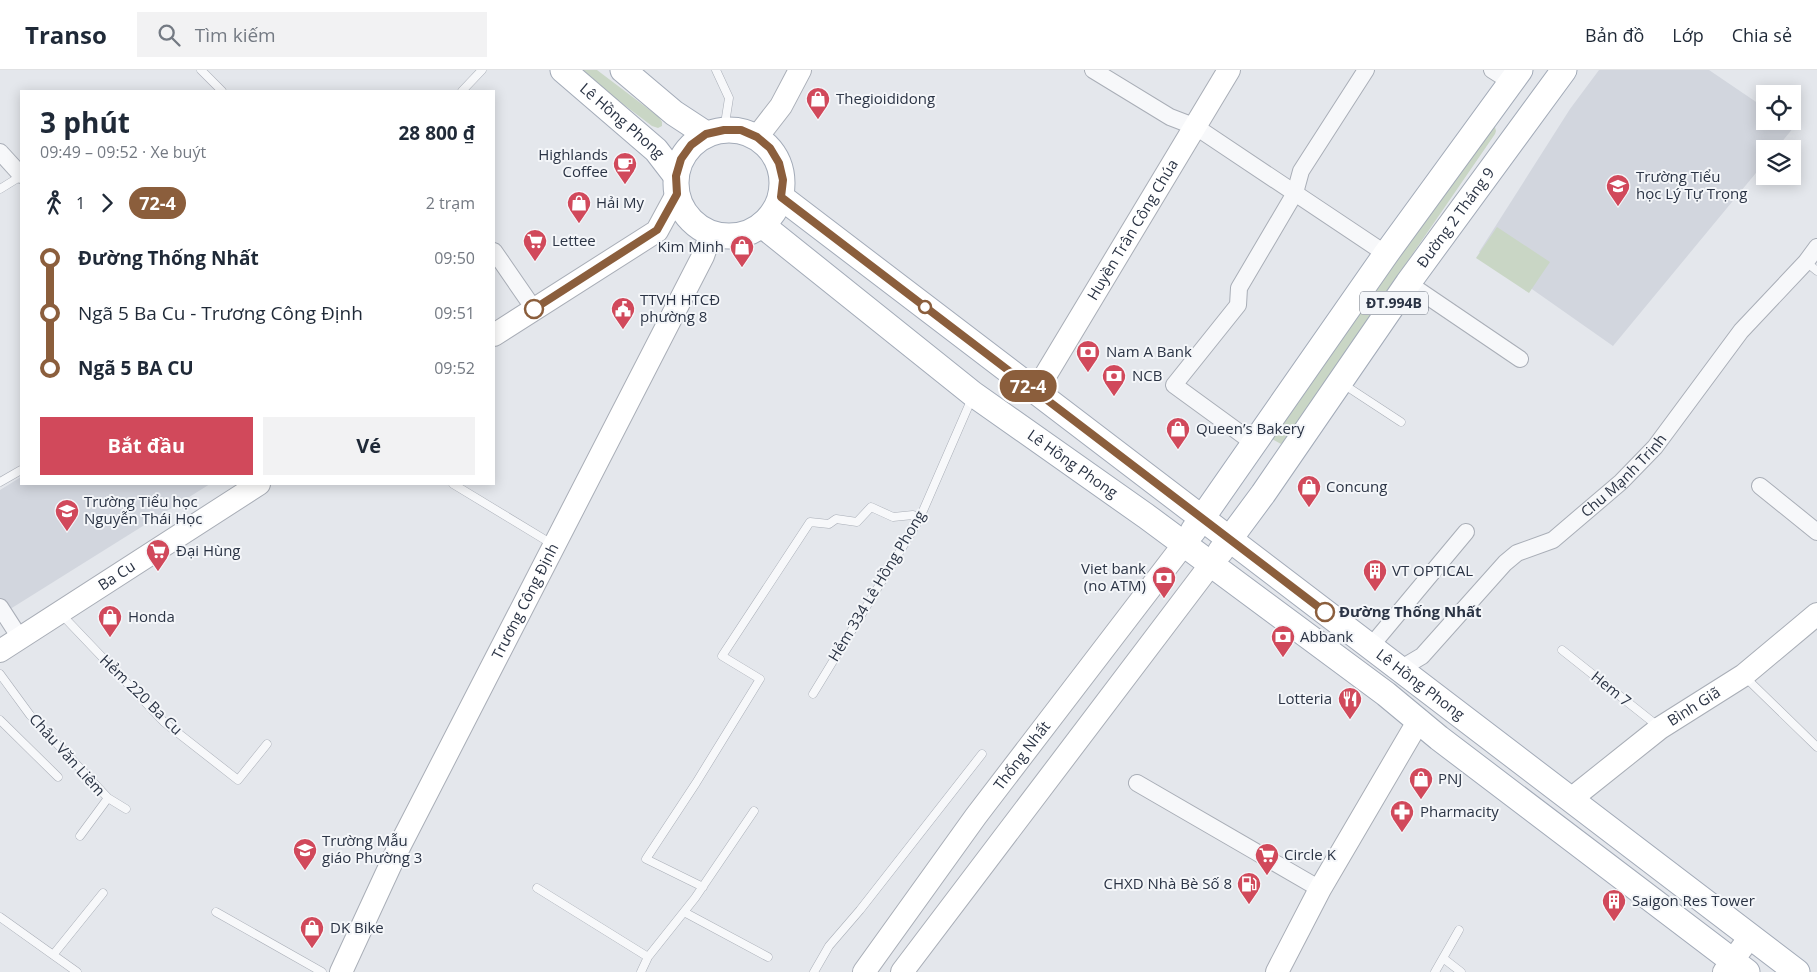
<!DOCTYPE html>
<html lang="vi">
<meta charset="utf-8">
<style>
body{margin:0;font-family:"Open Sans",sans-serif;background:#f2f2f3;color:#1f2937;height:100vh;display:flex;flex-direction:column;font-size:19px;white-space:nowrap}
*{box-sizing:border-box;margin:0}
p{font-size:16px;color:#747a83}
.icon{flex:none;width:28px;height:28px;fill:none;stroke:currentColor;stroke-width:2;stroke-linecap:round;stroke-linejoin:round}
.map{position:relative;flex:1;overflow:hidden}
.drawer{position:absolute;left:20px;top:20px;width:475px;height:395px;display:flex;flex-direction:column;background:#fff;border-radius:0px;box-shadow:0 2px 12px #0003}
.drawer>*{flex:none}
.badge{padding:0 10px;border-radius:16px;font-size:18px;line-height:32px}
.tools{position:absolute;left:1756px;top:15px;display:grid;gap:10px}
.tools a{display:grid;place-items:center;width:45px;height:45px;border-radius:0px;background:#fff;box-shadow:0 2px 12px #0003;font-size:25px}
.map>.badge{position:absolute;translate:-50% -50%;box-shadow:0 0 0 2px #fff}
.legs{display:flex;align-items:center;gap:8px;height:55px;padding:0 20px;font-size:16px}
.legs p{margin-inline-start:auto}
.summary{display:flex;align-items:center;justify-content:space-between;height:85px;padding:0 20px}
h1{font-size:28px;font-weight:700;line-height:38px}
.cta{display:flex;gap:10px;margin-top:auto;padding:10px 20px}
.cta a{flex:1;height:58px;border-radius:0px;background:#d1495b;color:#fff;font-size:20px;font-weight:700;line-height:58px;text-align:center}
.cta a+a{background:#f2f2f3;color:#1f2937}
ul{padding:0 20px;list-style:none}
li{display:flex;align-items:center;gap:18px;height:55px;font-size:19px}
li i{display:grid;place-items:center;width:8px;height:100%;margin:0 6px;background:currentColor}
li i::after{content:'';width:12px;height:12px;margin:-6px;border:4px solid;border-radius:50%;background:#fff}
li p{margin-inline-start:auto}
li:first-child i{background:linear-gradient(#0000 50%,currentColor 0)}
li:last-child i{background:linear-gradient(currentColor 50%,#0000 0)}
header{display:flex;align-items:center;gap:30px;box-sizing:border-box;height:70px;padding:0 25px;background:#fff;border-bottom:1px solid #e0e1e3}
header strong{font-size:24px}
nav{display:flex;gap:28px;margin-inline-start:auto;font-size:18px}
.search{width:350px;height:45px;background:#f2f2f3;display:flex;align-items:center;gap:12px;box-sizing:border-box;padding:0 18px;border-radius:0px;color:#747a83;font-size:19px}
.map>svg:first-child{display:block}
.built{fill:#d2d6de}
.green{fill:#c9d6c5}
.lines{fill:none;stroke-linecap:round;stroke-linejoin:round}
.lane-casing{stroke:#a9aeb7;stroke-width:9}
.street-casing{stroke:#a9aeb7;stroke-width:18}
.secondary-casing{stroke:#a9aeb7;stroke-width:24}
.primary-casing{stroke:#a3abb8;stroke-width:27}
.lane{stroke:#f7f8fa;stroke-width:8}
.street{stroke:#f7f8fa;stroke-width:16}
.secondary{stroke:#fff;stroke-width:22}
.primary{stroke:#fff;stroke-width:25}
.line-1-casing{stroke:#fff;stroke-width:11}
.line-1{stroke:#8b5e3c;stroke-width:8}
.stop-1-dot{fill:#fff;stroke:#8b5e3c;stroke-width:2.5}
.labels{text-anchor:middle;stroke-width:4;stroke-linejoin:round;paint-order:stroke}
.shield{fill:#f4f6f9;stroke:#676e7b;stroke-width:1}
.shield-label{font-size:14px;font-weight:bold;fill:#2b3445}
.poi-label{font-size:15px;fill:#2b3445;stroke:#f4f6f9;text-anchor:start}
.street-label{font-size:15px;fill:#2b3445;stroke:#f4f6f9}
.stop-label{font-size:15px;font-weight:bold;fill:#2b3445;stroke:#f4f6f9;text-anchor:start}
</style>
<header>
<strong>Transo</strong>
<div class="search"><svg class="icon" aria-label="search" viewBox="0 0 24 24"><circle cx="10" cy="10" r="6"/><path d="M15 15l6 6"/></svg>Tìm kiếm</div>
<nav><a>Bản đồ</a><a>Lớp</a><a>Chia sẻ</a></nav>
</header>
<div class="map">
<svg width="1817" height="902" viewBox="0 0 1817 902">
<rect width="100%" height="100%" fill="#e4e7ec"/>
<path class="built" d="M1599,0H1709L1765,38V51H1785L1794,57L1776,79H1765V92L1613,276L1479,182L1570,39Z
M21,407V414H210L7,541L0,531V420Z"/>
<path class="green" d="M578,0H597L659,47L662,52V56L658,58L652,56Z
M1491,55L1495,57L1496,61L1495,64L1284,371L1281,374L1272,369Z
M1497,157L1550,192L1529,223L1476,188Z"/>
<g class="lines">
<g class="lane-casing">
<path id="lane" d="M201,0L222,21
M716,0L729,28L724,60
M462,21L482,0
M0,119L21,106
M1806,192L1817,201
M1343,314L1401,352
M0,412L21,400
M453,414L552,474
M62,545L164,652L238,710L267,674
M1562,580L1659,657
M0,604L30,645L108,728L80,766
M1745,607L1817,677
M813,624L919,450L972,328
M0,650L58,707
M108,728L126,739
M703,817L646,789L696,713L760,609L722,586L810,452L829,454L836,449L857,452L871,437L893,447L913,445L919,450
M537,818L648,887
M216,842L322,902
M684,842L768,887
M0,847L77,902
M53,885L103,823
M1443,888L1461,902
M641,902L648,887L695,828L754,741
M814,902L829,876L860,840L982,684
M1435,902L1459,860"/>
</g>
<g class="street-casing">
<g id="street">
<path d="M1093,0L1170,47L1196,57L1386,184"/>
<path d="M1492,0L1511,12"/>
<path d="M0,82L21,105"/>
<path d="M494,181L534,239"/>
<path d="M1408,213L1520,289"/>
<path d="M1255,374L1174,315L1238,235L1239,218L1295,123L1301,101L1366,0"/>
<path d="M1760,416L1817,462"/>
<path d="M0,537L20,568"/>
<path d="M1371,576L1466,462"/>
<path id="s1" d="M1400,599L1422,586L1505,493L1517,483L1553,470L1621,412L1655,377L1741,261L1806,192L1817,177"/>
<path d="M1137,713L1320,819"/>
</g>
</g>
<g class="secondary-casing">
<g id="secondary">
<path d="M757,67L781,36L800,0"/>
<path d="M494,265L657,161L677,124"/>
<path id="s2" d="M1036,321L1229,0"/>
<path id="s3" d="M0,581L259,414"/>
<path id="s4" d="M1571,729L1660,658L1744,605L1817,544"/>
<path id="s5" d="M341,902L396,783L703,186L711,163"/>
<path id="s6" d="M864,902L976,746L1184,474"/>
<path d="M902,902L1211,494"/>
<path d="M1277,902L1320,819L1419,650"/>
<path d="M1724,902L1750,867"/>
</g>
</g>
<g class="primary-casing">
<g id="primary">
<path id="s7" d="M563,0L656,80L676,106"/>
<path d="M623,0L674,43L706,64"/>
<circle cx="729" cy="113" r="53"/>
<path id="s8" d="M781,127L1797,902"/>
<path id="s9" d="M762,155L973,324L1146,446L1386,624L1439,668L1747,902"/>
<path d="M1193,461L1386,184L1520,0"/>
<path id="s10" d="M1220,482L1263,424L1408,213L1564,0"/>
</g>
</g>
<use href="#lane" class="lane"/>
<use href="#street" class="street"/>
<use href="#secondary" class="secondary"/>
<use href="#primary" class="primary"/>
</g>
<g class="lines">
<g class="line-1-casing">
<path id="line-1" d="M534,239L657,160L677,124L676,106L681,89L691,75L706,64L724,60H741L757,67L770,78L779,93L783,110L781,127L1325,542"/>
</g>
<use href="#line-1" class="line-1"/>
</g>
<defs>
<g id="shop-pin" transform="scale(1.25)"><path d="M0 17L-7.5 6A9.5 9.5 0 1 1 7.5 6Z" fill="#d1495b" stroke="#f4f6f9"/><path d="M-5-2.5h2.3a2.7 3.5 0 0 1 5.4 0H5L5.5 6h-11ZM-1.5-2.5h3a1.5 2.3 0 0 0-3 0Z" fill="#fff"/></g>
<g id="cafe-pin" transform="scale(1.25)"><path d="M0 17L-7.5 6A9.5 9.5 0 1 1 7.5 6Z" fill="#d1495b" stroke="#f4f6f9"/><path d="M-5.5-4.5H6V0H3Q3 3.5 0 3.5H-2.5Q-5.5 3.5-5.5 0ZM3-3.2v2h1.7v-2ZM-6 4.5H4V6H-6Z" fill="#fff"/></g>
<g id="school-pin" transform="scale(1.25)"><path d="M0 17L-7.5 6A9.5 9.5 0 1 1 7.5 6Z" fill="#d1495b" stroke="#f4f6f9"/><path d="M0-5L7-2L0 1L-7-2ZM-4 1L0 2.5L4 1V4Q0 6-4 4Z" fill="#fff"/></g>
<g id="supermarket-pin" transform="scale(1.25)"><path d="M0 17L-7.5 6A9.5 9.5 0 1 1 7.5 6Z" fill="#d1495b" stroke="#f4f6f9"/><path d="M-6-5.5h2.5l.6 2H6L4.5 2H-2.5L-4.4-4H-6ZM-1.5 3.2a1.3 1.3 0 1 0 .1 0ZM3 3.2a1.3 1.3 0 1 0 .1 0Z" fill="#fff"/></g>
<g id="civic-pin" transform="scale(1.25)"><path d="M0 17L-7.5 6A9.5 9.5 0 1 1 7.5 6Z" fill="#d1495b" stroke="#f4f6f9"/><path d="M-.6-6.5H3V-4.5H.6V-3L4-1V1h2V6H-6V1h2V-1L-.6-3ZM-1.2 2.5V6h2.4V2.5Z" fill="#fff"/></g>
<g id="bank-pin" transform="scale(1.25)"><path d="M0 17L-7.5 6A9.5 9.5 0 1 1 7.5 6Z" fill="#d1495b" stroke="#f4f6f9"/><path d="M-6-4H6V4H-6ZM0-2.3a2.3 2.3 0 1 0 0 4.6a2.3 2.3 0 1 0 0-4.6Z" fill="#fff"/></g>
<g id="building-pin" transform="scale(1.25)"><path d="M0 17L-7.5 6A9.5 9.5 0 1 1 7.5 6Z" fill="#d1495b" stroke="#f4f6f9"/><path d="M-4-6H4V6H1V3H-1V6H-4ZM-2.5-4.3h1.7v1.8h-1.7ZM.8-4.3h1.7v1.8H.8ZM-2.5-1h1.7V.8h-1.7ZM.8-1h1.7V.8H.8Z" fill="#fff"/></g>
<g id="restaurant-pin" transform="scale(1.25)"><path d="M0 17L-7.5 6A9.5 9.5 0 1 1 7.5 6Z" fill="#d1495b" stroke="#f4f6f9"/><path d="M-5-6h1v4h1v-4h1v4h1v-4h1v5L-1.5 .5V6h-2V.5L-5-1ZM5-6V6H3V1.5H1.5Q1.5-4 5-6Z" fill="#fff"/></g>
<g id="pharmacy-pin" transform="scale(1.25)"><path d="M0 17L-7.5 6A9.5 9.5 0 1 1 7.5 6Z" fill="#d1495b" stroke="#f4f6f9"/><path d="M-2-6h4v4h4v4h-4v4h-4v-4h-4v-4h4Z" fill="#fff"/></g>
<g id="fuel-pin" transform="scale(1.25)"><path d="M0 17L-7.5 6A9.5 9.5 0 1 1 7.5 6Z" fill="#d1495b" stroke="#f4f6f9"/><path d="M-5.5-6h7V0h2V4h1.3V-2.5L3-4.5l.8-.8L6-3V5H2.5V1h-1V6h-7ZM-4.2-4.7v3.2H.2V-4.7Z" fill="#fff"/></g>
</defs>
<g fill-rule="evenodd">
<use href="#shop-pin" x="818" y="29"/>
<use href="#cafe-pin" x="625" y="94"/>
<use href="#school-pin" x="1618" y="116"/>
<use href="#shop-pin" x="579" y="133"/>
<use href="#supermarket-pin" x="535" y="171"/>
<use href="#shop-pin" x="742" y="177"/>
<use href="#civic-pin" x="623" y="239"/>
<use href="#bank-pin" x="1088" y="282"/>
<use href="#bank-pin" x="1114" y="306"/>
<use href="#shop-pin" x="1178" y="359"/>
<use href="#shop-pin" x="1309" y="417"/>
<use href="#school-pin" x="67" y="441"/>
<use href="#supermarket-pin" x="158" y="481"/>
<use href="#building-pin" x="1375" y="501"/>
<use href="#bank-pin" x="1164" y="508"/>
<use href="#shop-pin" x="110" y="547"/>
<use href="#bank-pin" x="1283" y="567"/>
<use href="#restaurant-pin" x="1350" y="629"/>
<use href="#shop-pin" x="1421" y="709"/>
<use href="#pharmacy-pin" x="1402" y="742"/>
<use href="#school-pin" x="305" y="780"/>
<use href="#supermarket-pin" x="1267" y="785"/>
<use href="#fuel-pin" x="1249" y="814"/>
<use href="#building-pin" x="1614" y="831"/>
<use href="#shop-pin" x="312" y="858"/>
</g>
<g class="stop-1-dot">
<circle cx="925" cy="237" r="6"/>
<circle cx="534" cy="239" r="9"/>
<circle cx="1325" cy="542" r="9"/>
</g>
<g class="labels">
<rect class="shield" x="1360" y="221.5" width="68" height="23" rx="4"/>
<g class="shield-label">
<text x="1394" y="238">ĐT.994B</text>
</g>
<g class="poi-label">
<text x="836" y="34">Thegioididong</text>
<text x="608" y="90" text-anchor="end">Highlands<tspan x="608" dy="17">Coffee</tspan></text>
<text x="1636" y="112">Trường Tiểu<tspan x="1636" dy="17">học Lý Tự Trọng</tspan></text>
<text x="596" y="138">Hải My</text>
<text x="552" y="176">Lettee</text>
<text x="724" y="182" text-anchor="end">Kim Minh</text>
<text x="640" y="235">TTVH HTCĐ<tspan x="640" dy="17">phường 8</tspan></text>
<text x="1106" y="287">Nam A Bank</text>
<text x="1132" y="311">NCB</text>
<text x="1196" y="364">Queen’s Bakery</text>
<text x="1326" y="422">Concung</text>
<text x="84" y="437">Trường Tiểu học<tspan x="84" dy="17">Nguyễn Thái Học</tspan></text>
<text x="176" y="486">Đại Hùng</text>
<text x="1146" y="504" text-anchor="end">Viet bank<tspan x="1146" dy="17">(no ATM)</tspan></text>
<text x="1392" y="506">VT OPTICAL</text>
<text x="128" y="552">Honda</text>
<text x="1300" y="572">Abbank</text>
<text x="1332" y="634" text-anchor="end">Lotteria</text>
<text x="1438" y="714">PNJ</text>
<text x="1420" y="747">Pharmacity</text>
<text x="322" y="776">Trường Mẫu<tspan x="322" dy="17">giáo Phường 3</tspan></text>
<text x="1284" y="790">Circle K</text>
<text x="1232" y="819" text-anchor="end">CHXD Nhà Bè Số 8</text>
<text x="1632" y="836">Saigon Res Tower</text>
<text x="330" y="863">DK Bike</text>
</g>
<g class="street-label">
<text dy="5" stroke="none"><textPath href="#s7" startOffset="78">Lê Hồng Phong</textPath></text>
<text dy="5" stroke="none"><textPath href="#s10" startOffset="409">Đường 2 Tháng 9</textPath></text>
<text dy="5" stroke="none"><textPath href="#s2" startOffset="188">Huyền Trân Công Chúa</textPath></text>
<text dy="5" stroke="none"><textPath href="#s9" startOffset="392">Lê Hồng Phong</textPath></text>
<text dy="5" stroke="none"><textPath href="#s1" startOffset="300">Chu Mạnh Trinh</textPath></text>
<text dy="5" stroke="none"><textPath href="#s3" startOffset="139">Ba Cu</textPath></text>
<text transform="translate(877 516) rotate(-59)" y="5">Hẻm 334 Lê Hồng Phong</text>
<text dy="5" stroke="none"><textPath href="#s5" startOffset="414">Trương Công Định</textPath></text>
<text dy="5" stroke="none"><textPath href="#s8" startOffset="804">Lê Hồng Phong</textPath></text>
<text transform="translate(1611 619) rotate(39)" y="5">Hem 7</text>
<text transform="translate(141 625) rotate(44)" y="5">Hẻm 220 Ba Cu</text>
<text dy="5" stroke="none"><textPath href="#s4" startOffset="154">Bình Giã</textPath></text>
<text transform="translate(67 685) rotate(48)" y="5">Châu Văn Liêm</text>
<text dy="5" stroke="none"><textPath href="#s6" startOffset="268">Thống Nhất</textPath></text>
</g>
<g class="stop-label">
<text x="1339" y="547">Đường Thống Nhất</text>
</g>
</g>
</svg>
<div class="tools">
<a><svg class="icon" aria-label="locate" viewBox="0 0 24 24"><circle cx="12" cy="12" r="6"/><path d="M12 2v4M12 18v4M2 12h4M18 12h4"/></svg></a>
<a><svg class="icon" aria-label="layers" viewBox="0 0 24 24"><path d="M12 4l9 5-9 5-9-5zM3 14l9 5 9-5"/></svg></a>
</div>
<b class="badge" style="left:1028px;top:316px;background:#8b5e3c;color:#fff">72-4</b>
<section class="drawer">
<div class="summary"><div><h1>3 phút</h1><p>09:49 – 09:52 · Xe buýt</p></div><b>28 800 ₫</b></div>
<div class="legs"><svg class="icon" aria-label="walk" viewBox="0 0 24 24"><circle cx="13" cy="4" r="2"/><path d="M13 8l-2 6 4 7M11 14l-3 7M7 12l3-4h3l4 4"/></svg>1<svg class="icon" aria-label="forward" viewBox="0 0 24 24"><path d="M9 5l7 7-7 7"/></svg><b class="badge" style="background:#8b5e3c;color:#fff">72-4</b><p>2 trạm</p></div>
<ul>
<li><i style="color:#8b5e3c"></i><b>Đường Thống Nhất</b><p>09:50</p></li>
<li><i style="color:#8b5e3c"></i><span>Ngã 5 Ba Cu - Trương Công Định</span><p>09:51</p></li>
<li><i style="color:#8b5e3c"></i><b>Ngã 5 BA CU</b><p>09:52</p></li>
</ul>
<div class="cta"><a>Bắt đầu</a><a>Vé</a></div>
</section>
</div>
